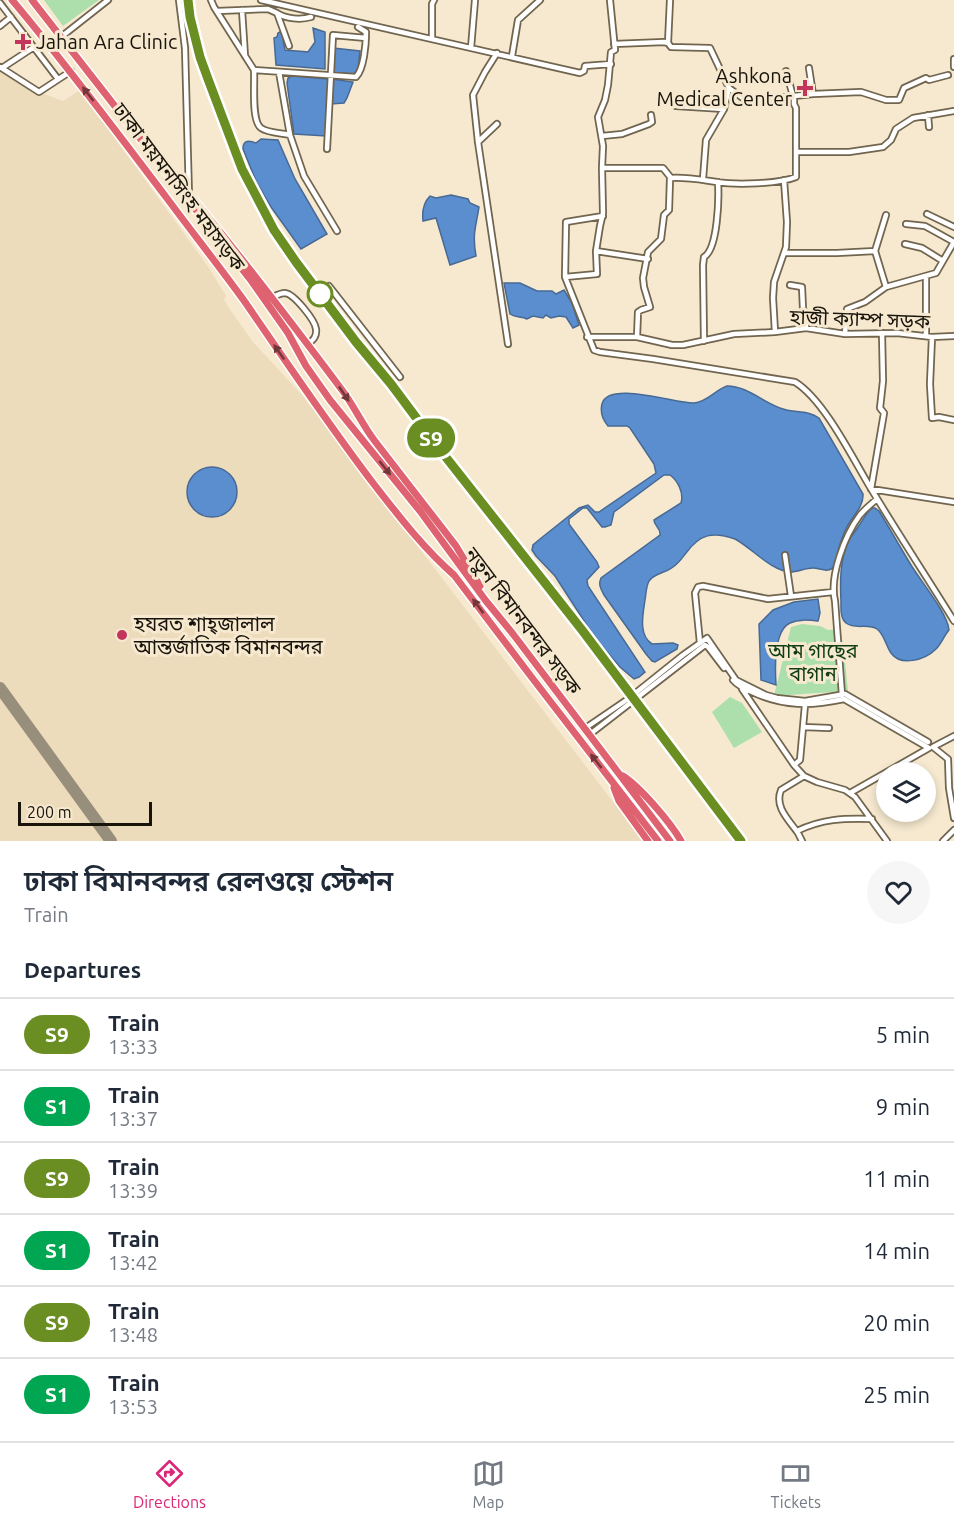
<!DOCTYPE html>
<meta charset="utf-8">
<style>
body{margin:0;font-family:Ubuntu,"Noto Sans Bengali",sans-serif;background:#f6f6f7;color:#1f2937;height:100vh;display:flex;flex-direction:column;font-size:22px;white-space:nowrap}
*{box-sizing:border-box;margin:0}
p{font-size:20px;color:#747a83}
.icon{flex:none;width:33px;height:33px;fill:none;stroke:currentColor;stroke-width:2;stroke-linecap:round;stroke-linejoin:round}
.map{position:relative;height:841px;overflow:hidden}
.side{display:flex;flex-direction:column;background:#fff;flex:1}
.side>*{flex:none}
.badge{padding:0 12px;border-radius:20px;font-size:21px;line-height:39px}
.tools{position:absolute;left:876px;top:762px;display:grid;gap:12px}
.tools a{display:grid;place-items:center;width:60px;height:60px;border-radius:50%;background:#fff;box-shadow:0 3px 9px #0003;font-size:30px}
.scale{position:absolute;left:18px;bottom:15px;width:134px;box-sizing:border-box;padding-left:6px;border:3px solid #19140b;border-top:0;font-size:16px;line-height:21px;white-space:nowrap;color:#19140b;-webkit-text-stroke:4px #f6e9d0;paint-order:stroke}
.map>.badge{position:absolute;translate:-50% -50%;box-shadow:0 0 0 3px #fff}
h2{padding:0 24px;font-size:22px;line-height:54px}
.round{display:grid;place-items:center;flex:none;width:63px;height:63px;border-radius:32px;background:#f6f6f7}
.overview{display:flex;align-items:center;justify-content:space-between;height:102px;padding:0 24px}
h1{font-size:28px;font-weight:600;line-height:45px}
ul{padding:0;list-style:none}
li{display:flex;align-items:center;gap:18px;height:72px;padding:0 24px;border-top:2px solid #e0e1e3}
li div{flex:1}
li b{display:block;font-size:22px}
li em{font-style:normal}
li .badge{min-width:66px;font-weight:700;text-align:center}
.dock{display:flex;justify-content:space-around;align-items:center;height:84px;border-top:2px solid #e0e1e3;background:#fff;font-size:16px;color:#747a83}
.dock a{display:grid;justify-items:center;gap:3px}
.dock .current{color:#db2777}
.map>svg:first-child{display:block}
.built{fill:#eddcbc}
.green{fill:#acdfab}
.water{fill:#5b8ecf;stroke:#476994;stroke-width:1.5}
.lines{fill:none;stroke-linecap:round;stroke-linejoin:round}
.taxiway{stroke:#978e7c;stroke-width:12}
.minor-casing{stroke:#71654f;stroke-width:8}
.highway-casing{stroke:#fff;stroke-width:10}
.minor{stroke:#fff;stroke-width:4.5}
.highway{stroke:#de6270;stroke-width:7}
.tram{stroke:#383227;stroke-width:1.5}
.rail{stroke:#383227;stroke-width:1.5;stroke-dasharray:9 4.5;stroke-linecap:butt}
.oneway{fill:#723738}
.line-casing{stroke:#fff;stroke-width:14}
.line{stroke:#6b8e23;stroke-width:9}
.poi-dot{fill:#c4355d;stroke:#f6e9d0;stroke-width:2}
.stop-dot{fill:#fff;stroke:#6b8e23;stroke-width:3}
.labels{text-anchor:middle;stroke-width:6;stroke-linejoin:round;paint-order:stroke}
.poi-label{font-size:20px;fill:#19140b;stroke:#f6e9d0;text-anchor:start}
.street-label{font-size:20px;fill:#19140b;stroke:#f6e9d0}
.park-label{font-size:20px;fill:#103d13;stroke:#f6e9d0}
</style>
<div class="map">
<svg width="954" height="841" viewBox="0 0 954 841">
<rect width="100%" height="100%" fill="#f6e9d0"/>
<path class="built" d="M0,67L39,92L63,101L80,90L209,268L226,296L224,299L229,308L253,342L302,395L643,841H0Z"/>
<path class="green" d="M44,0H99L63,26Z
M802,624L820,626L828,630L837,629L843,642L848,691L774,696L791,627Z
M730,697L742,703L762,732L734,748L712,712Z"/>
<path class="water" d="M313,28L325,32V69L276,65L274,38L277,37L278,33L280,32L282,34L285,50C293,51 300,51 308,52L315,42Z
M333,48L360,51L358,70L353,74L333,73Z
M292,76L328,79L326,136L294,134L287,83L288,78Z
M332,79L353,82L347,98L344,103L331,104Z
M261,139L278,140L295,179L327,234L301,249L271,207L256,181L243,149C243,140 249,140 256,143Z
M451,195L468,199L470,203L479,207C476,227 472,233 476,256L450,265L436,218L423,221C422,212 423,203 430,196L436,198Z
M504,283H520L537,291H552L556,294L564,290L572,303L579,325L573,328L566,317L559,316L551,318L546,315L543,318L533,316L527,319C521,316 516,318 510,314Z
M727,386C748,386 763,403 783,409C795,413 808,410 819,418L863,494C864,508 850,518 845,531C842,538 839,545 838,553C837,557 837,562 834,566C829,574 820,568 813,568C805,568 798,572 790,572C771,571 752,548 735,539C713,531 700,534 686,553C682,558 679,563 673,567C666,573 654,573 649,581C646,587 646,594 645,600C643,614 638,635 652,644L673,643L678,645L677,649L655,662L652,661L646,654L604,595C601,589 598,585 601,578L660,535C661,528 654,526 654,520L681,503C684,493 678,481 670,475H664L614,512L611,525L605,527H602L587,508H583L569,519V524L597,562L599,567L587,580L588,586L645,672L639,677L634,679L620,667L602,646L588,627L555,576L536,556L532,550L533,545L540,539L579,508L588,505L595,512H599L656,473L654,464L630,428L627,426H608C603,420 600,412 602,404C608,380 677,404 694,403C707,402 715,390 727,386Z
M187 492a25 25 0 1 1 50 0a25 25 0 1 1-50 0Z
M872,508H875L879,511C890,529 900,547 911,565C920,580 948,614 949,630C944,636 941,644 936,649C925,660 901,667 891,653C886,646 884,634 877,629C868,623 855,630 846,623C840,618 841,608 841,601C840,581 840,561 848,542C851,536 855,532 858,527C863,520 866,513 872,508Z
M818,599L820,613L818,621C808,620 799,619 790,623C773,631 775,669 776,685L761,680L759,624L773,610L794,602Z"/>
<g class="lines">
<path class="taxiway" d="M0,688L111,841"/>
<g class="minor-casing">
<path id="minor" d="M179,0L185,48L189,195
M211,0L214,7L254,70L356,77C364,69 366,44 366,32L358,27
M261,0L580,73L584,71L585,66L611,64
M610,0L615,50L611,52L608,85L605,100L598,117L603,146L602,168L603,213L600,226L596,251L597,274L565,277L594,350L600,352L653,359L795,382C824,400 852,457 870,487C897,532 926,576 954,621
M0,3L58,79
M242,10L245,56
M217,11L268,9L277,13L289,46
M277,13C286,19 301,20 311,17
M0,26L11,17
M61,37L108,0
M432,39V4L434,0
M668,43L670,0
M614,44L664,42L668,43L671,47L710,48L729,88L744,99L753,101L766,99L813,94L861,92L886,100H899L904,88L926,78L929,80L948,75
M471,48L475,0
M497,53L485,72L473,95L478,142L508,344
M512,56L518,20L540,0
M954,59V67
M0,67L39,92L71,71
M2,68L34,47
M809,68L813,94
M254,70C255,83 251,121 261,128C268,133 281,133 290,135L304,176L337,231
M786,71L793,96
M279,72L290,135
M794,96V104L796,108V152
M676,106L724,109
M928,115L929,127
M602,136L622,134L649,124L652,122L651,115
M478,142L497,124
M327,149L333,35L366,38
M602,168H663L671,178C687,177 702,180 717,182C736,185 779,184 796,177V152H849L883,147L891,140L896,129L913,118L954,111
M703,179L706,140L724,109L729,88
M927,214L954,227
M886,215L875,251L886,287
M906,224L925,226L954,242
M905,244L922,248L943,261
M596,251L648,259
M784,253H837L875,251
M565,277L566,222L603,216
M790,285L802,287L803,309L805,312L806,328
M329,286L400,377
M271,298C275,296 280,293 285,293C294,294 315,320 316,329C317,337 313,340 307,345
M775,332L773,298L774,282L786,247L787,222L784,180
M882,333L883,381L880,408L884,413L871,489L954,502
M845,334L847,309L865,302L886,287L936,273L954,242
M926,336V276
M587,337H637L672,345H683L734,334L775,332L806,328L845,334L897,333L932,337L954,336
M637,337L638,312L641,310L650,307L644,287L643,278L648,252L661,239L664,215L669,210L670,179L671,178
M932,337L930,384L932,418L939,417L954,420
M704,341L703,265L704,257C718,249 719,198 718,182
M785,555L791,596
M700,643L695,593L698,587L703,586L768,599L833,592
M733,680C738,686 745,689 752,692C784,707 811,706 844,699L927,747
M742,689L794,765L804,776L817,782L845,790L855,797L887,841
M842,695L835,601C829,576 845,535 860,515C865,509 871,504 877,499
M803,727L829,728
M584,729L628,699L683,655L707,638L736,680L766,695L777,698L805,701L845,694L928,742
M589,735L705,645L708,647L724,668
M954,736L933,747L948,759L949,788L954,818
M794,765L800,760L805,705
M850,793L929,748
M798,833C789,820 774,807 781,790L804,776
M802,841L797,831C822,819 843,818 872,819
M943,841L954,830"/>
</g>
<g class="highway-casing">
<path id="highway" d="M12,0C66,64 115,130 166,197C192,232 219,266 245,302C287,363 328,424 373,483C398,515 423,548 454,575L533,679L658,841
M32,0L250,279L288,333L306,366L330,400L420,511L486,601L513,634L670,841
M194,200C245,262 294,326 342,390C354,406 362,424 374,440L456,546L480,586
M623,776C640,787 671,823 681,841
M614,788L619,801L648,841"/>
</g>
<use href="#minor" class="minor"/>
<use href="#highway" class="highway"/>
<path class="tram" d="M355,344L386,382L467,491L578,633L735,841"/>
<path class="rail" d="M188,0L190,17L200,57L242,169L274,230L296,262L356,342L391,384L441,451L582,630L741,841"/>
</g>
<defs><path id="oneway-solid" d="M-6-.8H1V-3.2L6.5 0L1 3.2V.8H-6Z" transform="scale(1.5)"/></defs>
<g class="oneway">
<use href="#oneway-solid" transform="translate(88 94) rotate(-128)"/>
<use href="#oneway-solid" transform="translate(279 352) rotate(-125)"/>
<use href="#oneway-solid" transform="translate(344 394) rotate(56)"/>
<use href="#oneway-solid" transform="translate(385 468) rotate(51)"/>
<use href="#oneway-solid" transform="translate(478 606) rotate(-127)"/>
<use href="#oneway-solid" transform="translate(596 761) rotate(-128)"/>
</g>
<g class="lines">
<g class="line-casing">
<path id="line" d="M188,0L190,17L200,57L208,79L242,169L274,230L296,262L356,342L391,384L441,451L582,630L741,841"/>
</g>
<use href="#line" class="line"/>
</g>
<g class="poi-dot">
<path d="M20 33h6v6h6v6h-6v6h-6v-6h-6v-6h6z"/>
<path d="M802 79h6v6h6v6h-6v6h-6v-6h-6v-6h6z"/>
<circle cx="122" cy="635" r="6"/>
</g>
<circle class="stop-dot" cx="320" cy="294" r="12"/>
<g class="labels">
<g class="poi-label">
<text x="36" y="49">Jahan Ara Clinic</text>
<text x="792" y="83" text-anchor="end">Ashkona<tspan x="792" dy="23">Medical Center</tspan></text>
<text x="134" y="631">হযরত শাহ্‌জালাল<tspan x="134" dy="23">আন্তর্জাতিক বিমানবন্দর</tspan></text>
</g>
<g class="street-label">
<text transform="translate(179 187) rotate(53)" y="7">ঢাকা ময়মনসিংহ মহাসড়ক</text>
<text transform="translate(860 319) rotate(2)" y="7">হাজী ক্যাম্প সড়ক</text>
<text transform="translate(523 621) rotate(53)" y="7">নতুন বিমানবন্দর সড়ক</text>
</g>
<g class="park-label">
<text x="813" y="658">আম গাছের<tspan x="813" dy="23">বাগান</tspan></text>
</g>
</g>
</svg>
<div class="tools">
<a><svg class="icon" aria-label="layers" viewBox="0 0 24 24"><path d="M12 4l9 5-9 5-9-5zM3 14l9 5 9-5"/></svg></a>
</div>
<div class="scale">200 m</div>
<b class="badge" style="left:431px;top:438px;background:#6b8e23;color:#fff">S9</b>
</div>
<section class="side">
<div class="overview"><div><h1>ঢাকা বিমানবন্দর রেলওয়ে স্টেশন</h1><p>Train</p></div><a class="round"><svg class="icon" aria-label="heart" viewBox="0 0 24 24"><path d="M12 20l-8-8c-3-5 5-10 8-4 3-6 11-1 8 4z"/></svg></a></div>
<h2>Departures</h2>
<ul>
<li><span class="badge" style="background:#6b8e23;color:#fff">S9</span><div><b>Train</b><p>13:33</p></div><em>5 min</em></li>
<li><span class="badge" style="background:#00a651;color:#fff">S1</span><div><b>Train</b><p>13:37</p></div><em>9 min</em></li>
<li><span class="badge" style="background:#6b8e23;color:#fff">S9</span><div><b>Train</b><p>13:39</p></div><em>11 min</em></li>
<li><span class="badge" style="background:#00a651;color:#fff">S1</span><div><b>Train</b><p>13:42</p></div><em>14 min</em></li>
<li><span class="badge" style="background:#6b8e23;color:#fff">S9</span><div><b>Train</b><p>13:48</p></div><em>20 min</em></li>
<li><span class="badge" style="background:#00a651;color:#fff">S1</span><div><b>Train</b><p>13:53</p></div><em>25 min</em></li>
</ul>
</section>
<nav class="dock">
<a class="current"><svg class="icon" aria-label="directions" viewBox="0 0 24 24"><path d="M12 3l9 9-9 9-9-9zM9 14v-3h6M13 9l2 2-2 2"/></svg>Directions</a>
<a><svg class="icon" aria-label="map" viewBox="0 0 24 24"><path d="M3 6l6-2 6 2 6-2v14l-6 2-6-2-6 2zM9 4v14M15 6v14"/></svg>Map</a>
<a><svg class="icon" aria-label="tickets" viewBox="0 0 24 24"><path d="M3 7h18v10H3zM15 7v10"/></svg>Tickets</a>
</nav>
